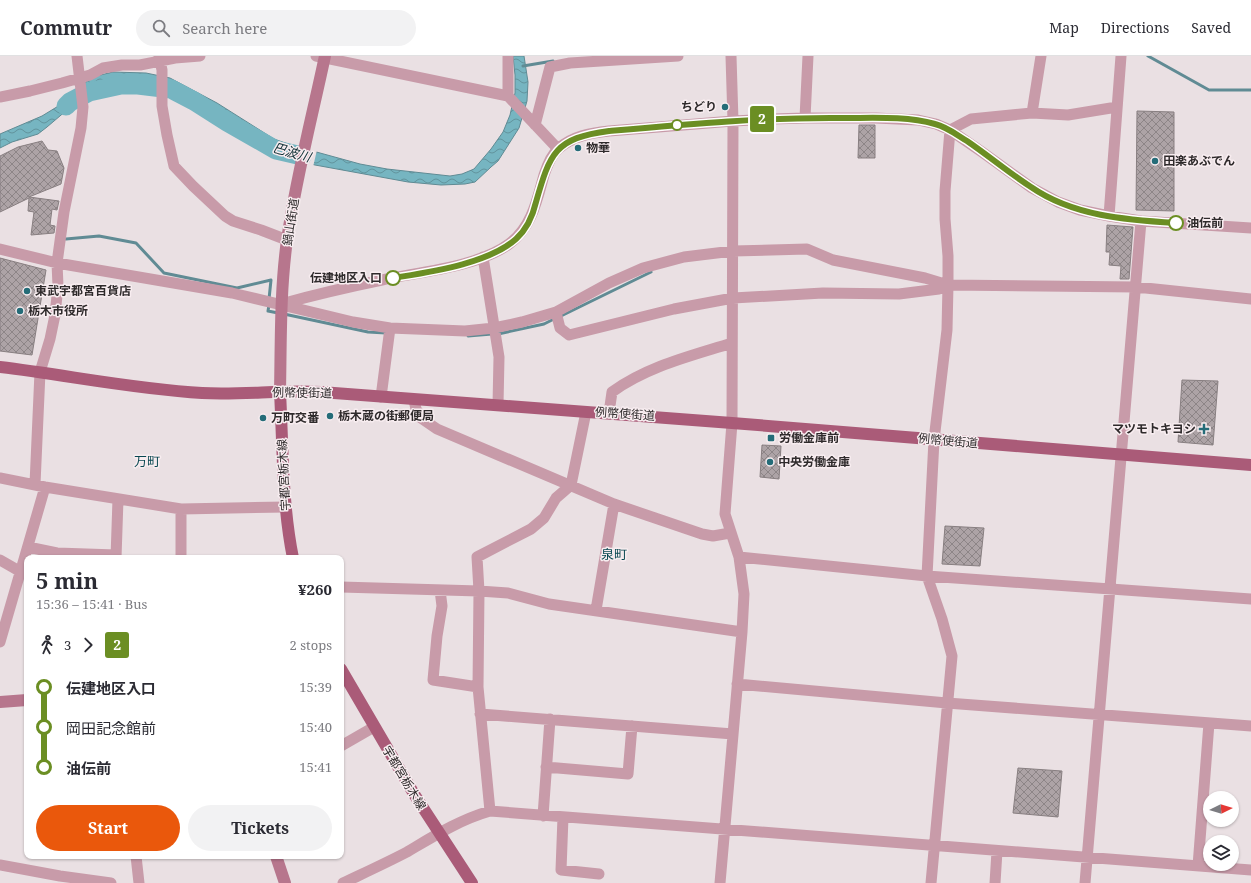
<!DOCTYPE html>
<meta charset="utf-8">
<style>
body{margin:0;font-family:"Noto Serif","Noto Sans JP",serif;background:#f2f2f3;color:#2b2b33;height:100vh;display:flex;flex-direction:column;font-size:15px;white-space:nowrap}
*{box-sizing:border-box;margin:0}
p{font-size:13px;color:#7c7c81}
.icon{flex:none;width:22px;height:22px;fill:none;stroke:currentColor;stroke-width:2;stroke-linecap:round;stroke-linejoin:round}
.map{position:relative;flex:1;overflow:hidden}
.sheet{position:absolute;left:24px;top:499px;width:320px;height:304px;display:flex;flex-direction:column;background:#fff;border-radius:8px;box-shadow:0 1px 3px #0004}
.sheet>*{flex:none}
.badge{padding:0 8px;border-radius:3px;font-size:14px;line-height:26px}
.needle{width:26px;rotate:85deg}
.tools{position:absolute;left:1203px;top:735px;display:grid;gap:8px}
.tools a{display:grid;place-items:center;width:36px;height:36px;border-radius:50%;background:#fff;box-shadow:0 1px 3px #0004;font-size:20px}
.map>.badge{position:absolute;translate:-50% -50%;box-shadow:0 0 0 2px #fff}
.legs{display:flex;align-items:center;gap:6px;height:44px;padding:0 12px;font-size:13px}
.legs p{margin-inline-start:auto}
.overview{display:flex;align-items:center;justify-content:space-between;height:68px;padding:0 12px}
h1{font-size:22px;font-weight:700;line-height:30px}
.button{display:flex;gap:8px;margin-top:auto;padding:8px 12px}
.button a{flex:1;height:46px;border-radius:24px;background:#ea580c;color:#fff;font-size:16px;font-weight:700;line-height:46px;text-align:center}
.button a+a{background:#f2f2f3;color:#2b2b33}
ul{padding:0 12px;list-style:none}
li{display:flex;align-items:center;gap:14px;height:40px;font-size:15px}
li i{display:grid;place-items:center;width:6px;height:100%;margin:0 5px;background:currentColor}
li i::after{content:'';width:10px;height:10px;margin:-5px;border:3px solid;border-radius:50%;background:#fff}
li p{margin-inline-start:auto}
li:first-child i{background:linear-gradient(#0000 50%,currentColor 0)}
li:last-child i{background:linear-gradient(currentColor 50%,#0000 0)}
header{display:flex;align-items:center;gap:24px;box-sizing:border-box;height:56px;padding:0 20px;background:#fff;border-bottom:1px solid #e1e1e2}
header strong{font-size:19px}
nav{display:flex;gap:22px;margin-inline-start:auto;font-size:14px}
.search{width:280px;height:36px;background:#f2f2f3;display:flex;align-items:center;gap:10px;box-sizing:border-box;padding:0 14px;border-radius:22px;color:#7c7c81;font-size:15px}
.map>svg:first-child{display:block}
.water{fill:url(#water-waves);stroke:#608b94}
.pier{fill:#eae0e3}
.lines{fill:none;stroke-linecap:round;stroke-linejoin:round}
.stream{stroke:#608b94;stroke-width:3}
.river{stroke:#76b5c1;stroke-width:19}
.building{fill:url(#building-cross-hatch);stroke:#887f81}
.street{stroke:#c89ba9;stroke-width:11}
.secondary{stroke:#b7768d;stroke-width:12}
.primary{stroke:#aa5b78;stroke-width:12}
.line-1-casing{stroke:#fff;stroke-width:9}
.line-1{stroke:#6b8e23;stroke-width:6}
.poi-dot{fill:#246c78;stroke:#f8edf0;stroke-width:1.5}
.stop-1-dot{fill:#fff;stroke:#6b8e23;stroke-width:2}
.labels{text-anchor:middle;stroke-width:3;stroke-linejoin:round;paint-order:stroke}
.poi-label{font-size:12px;font-weight:bold;fill:#2e2a2b;stroke:#f8edf0;text-anchor:start}
.street-label{font-size:12px;fill:#2e2a2b;stroke:#f8edf0}
.stop-label{font-size:12px;font-weight:bold;fill:#2e2a2b;stroke:#f8edf0;text-anchor:start}
.water-label{font-size:13px;font-style:italic;fill:#103036;stroke:#f8edf0}
.neighbourhood-label{font-size:13px;fill:#084750;stroke:#f8edf0}
</style>
<header>
<strong>Commutr</strong>
<div class="search"><svg class="icon" aria-label="search" viewBox="0 0 24 24"><circle cx="10" cy="10" r="6"/><path d="M15 15l6 6"/></svg>Search here</div>
<nav><a>Map</a><a>Directions</a><a>Saved</a></nav>
</header>
<div class="map">
<svg width="1251" height="827" viewBox="0 0 1251 827">
<defs>
<pattern id="water-waves" width="16" height="10" patternUnits="userSpaceOnUse"><rect width="16" height="10" fill="#76b5c1"/><path d="M0 5q4-4 8 0t8 0" fill="none" stroke="#61939d"/></pattern>
<pattern id="building-cross-hatch" width="8" height="8" patternUnits="userSpaceOnUse"><rect width="8" height="8" fill="#ada3a6"/><path d="M0 0l8 8M0 8l8-8" fill="none" stroke="#8d8587"/></pattern>
</defs>
<rect width="100%" height="100%" fill="#eae0e3"/>
<path class="water" d="M513,0H524L528,26L527,45L519,72L498,105L491,111L475,126L465,128L441,129L408,126L315,109L286,102L276,93L220,62L214,56L168,32L152,27L121,25L102,26L94,31L47,71L38,78L12,86L0,92V78L42,60L60,49L92,21L113,16L146,17L170,22L217,47L274,83L291,89L360,108L387,113L450,120L462,118L474,113L491,93L503,76L510,59L515,37V19Z"/>
<path class="pier" d="M294,88L317,94L313,111L290,105Z"/>
<g class="lines">
<path class="stream" d="M1148,0L1209,34H1251
M523,10L553,5
M66,183L99,180L136,187L164,217L237,232L271,224L269,243
M269,249L268,255L278,257
M284,258L368,276L386,277
M561,260L651,216
M498,278L544,268L556,262
M468,280L492,278"/>
<path class="river" d="M66,50L70,46L89,36L121,29H138L171,33L194,45L227,66L276,94L302,100"/>
</g>
<path class="building" d="M1137,55L1174,56V155L1136,154Z
M859,69H875V102H858Z
M42,85L48,94L57,95L64,112L61,128L29,141L59,145L57,154L52,153L50,169L55,170L54,177L31,179L34,156L28,155L29,142L0,156V100L18,91Z
M1107,169L1133,171L1129,223H1120L1121,210L1109,209L1110,196H1106Z
M0,202L46,214L32,299L0,295Z
M1182,324L1218,325L1213,389L1178,386Z
M762,389L781,390L779,423L760,421Z
M945,470L984,472L980,510L942,508Z
M1018,712L1062,715L1058,761L1013,757Z"/>
<g class="lines">
<path class="street" d="M159,0L162,14V50L167,79L174,110L193,130L225,160L233,165L261,174L287,184
M316,0L508,40L558,93
M508,0V40
M0,41L30,35L62,27L90,19L103,12L122,9H140L175,2L200,0
M1032,57L1041,0
M805,62L808,0
M535,69L550,11L570,7L678,0
M1109,160L1121,0
M0,193L57,207L232,237L353,266L390,272L465,275L494,272L522,266L556,256L609,227L643,212L684,201L733,195L807,193L833,204L925,222L948,229
M483,201L499,301L498,349
M948,229V200L945,163V135L950,74L971,63L1032,57L1068,59L1117,51
M281,248C314,239 348,231 382,224C419,216 478,211 509,188C532,171 537,144 544,119C547,110 551,99 558,93C572,80 591,77 609,75L733,65L772,63L805,62H876L918,64L936,68L950,74L982,96L1032,132L1058,146L1080,154L1109,160L1141,165L1251,172
M556,256L560,272L569,279L674,253L733,242L823,237L899,238L939,233L948,229
M381,341L390,272
M414,344L416,353L421,362L437,373L614,448L702,478L713,480L730,477
M609,357L612,336C648,310 691,300 732,287
M0,422L45,431L181,453L286,451
M35,428L40,316L50,283L55,259L58,230L57,207L64,156L81,72L83,51L77,0
M28,491L57,497L116,499
M739,501L927,520L1251,543
M116,502L118,443
M181,502V453
M0,504L21,516
M341,531L479,535L508,537L549,548L742,576
M440,534L442,550L437,580L433,624L478,631
M596,554L614,448
M0,586L45,431
M737,628L947,647L1251,670
M480,658L733,678
M341,690L374,671
M546,711L628,718L632,670
M490,755L478,631L479,535L477,501L531,473L544,462L556,442L571,429L586,356
M543,760L550,663
M563,761L561,814L599,818
M136,800L139,827
M0,809L60,820L111,827
M1198,810L1209,667
M343,827C364,817 386,807 407,796C434,780 459,764 490,755L1251,814
M720,827L742,576L744,538L739,501L725,458L732,367L733,65L731,0
M931,827L952,600L942,563L927,520L934,384L947,274L948,229L1136,231L1251,243
M995,827L997,795
M1085,827L1141,165"/>
<path class="secondary" d="M280,336C281,285 280,235 287,184C296,122 312,61 325,0
M0,646L27,644
M276,800L285,827"/>
<path class="primary" d="M0,311C67,319 134,333 202,337C242,339 281,334 321,336L732,367L1251,409
M280,336C283,391 282,448 293,502
M341,613L414,738L472,827"/>
</g>
<g class="lines">
<g class="line-1-casing">
<path id="line-1" d="M393,222C429,216 488,208 516,183C527,173 533,159 536,146C550,97 555,82 609,75C688,68 766,61 845,62C874,62 906,60 935,68C947,71 957,79 967,85C989,100 1009,117 1031,131C1073,160 1126,164 1176,167"/>
</g>
<use href="#line-1" class="line-1"/>
</g>
<g class="poi-dot">
<circle cx="725" cy="51" r="4"/>
<circle cx="578" cy="92" r="4"/>
<circle cx="1155" cy="105" r="4"/>
<circle cx="27" cy="235" r="4"/>
<circle cx="20" cy="255" r="4"/>
<circle cx="330" cy="360" r="4"/>
<circle cx="263" cy="362" r="4"/>
<path d="M1202 367h4v4h4v4h-4v4h-4v-4h-4v-4h4z"/>
<rect x="767" y="378" width="8" height="8" rx="2"/>
<circle cx="770" cy="406" r="4"/>
</g>
<g class="stop-1-dot">
<circle cx="677" cy="69" r="5"/>
<circle cx="1176" cy="167" r="7"/>
<circle cx="393" cy="222" r="7"/>
</g>
<g class="labels">
<g class="poi-label">
<text x="717" y="55" text-anchor="end">ちどり</text>
<text x="586" y="96">物華</text>
<text x="1163" y="109">田楽あぶでん</text>
<text x="35" y="239">東武宇都宮百貨店</text>
<text x="28" y="259">栃木市役所</text>
<text x="338" y="364">栃木蔵の街郵便局</text>
<text x="271" y="366">万町交番</text>
<text x="1196" y="377" text-anchor="end">マツモトキヨシ</text>
<text x="779" y="386">労働金庫前</text>
<text x="778" y="410">中央労働金庫</text>
</g>
<g class="street-label">
<text transform="translate(291 166) rotate(-81)" y="4">鍋山街道</text>
<text transform="translate(302 337) rotate(1)" y="4">例幣使街道</text>
<text transform="translate(625 358) rotate(4)" y="4">例幣使街道</text>
<text transform="translate(948 385) rotate(5)" y="4">例幣使街道</text>
<text transform="translate(284 419) rotate(-93)" y="4">宇都宮栃木線</text>
<text transform="translate(404 722) rotate(59)" y="4">宇都宮栃木線</text>
</g>
<g class="stop-label">
<text x="1187" y="171">油伝前</text>
<text x="382" y="226" text-anchor="end">伝建地区入口</text>
</g>
<g class="water-label">
<text transform="translate(292 96) rotate(16)" y="5">巴波川</text>
</g>
<g class="neighbourhood-label">
<text x="147" y="410">万町</text>
<text x="614" y="503">泉町</text>
</g>
</g>
</svg>
<div class="tools">
<a><svg class="needle" viewBox="-14 -14 28 28"><path d="M0-13l5 13h-10z" fill="#e53935"/><path d="M0 13l5-13h-10z" fill="#7c7c81"/></svg></a>
<a><svg class="icon" aria-label="layers" viewBox="0 0 24 24"><path d="M12 4l9 5-9 5-9-5zM3 14l9 5 9-5"/></svg></a>
</div>
<b class="badge" style="left:762px;top:63px;background:#6b8e23;color:#fff">2</b>
<section class="sheet">
<div class="overview"><div><h1>5 min</h1><p>15:36 – 15:41 · Bus</p></div><b>¥260</b></div>
<div class="legs"><svg class="icon" aria-label="walk" viewBox="0 0 24 24"><circle cx="13" cy="4" r="2"/><path d="M13 8l-2 6 4 7M11 14l-3 7M7 12l3-4h3l4 4"/></svg>3<svg class="icon" aria-label="forward" viewBox="0 0 24 24"><path d="M9 5l7 7-7 7"/></svg><b class="badge" style="background:#6b8e23;color:#fff">2</b><p>2 stops</p></div>
<ul>
<li><i style="color:#6b8e23"></i><b>伝建地区入口</b><p>15:39</p></li>
<li><i style="color:#6b8e23"></i><span>岡田記念館前</span><p>15:40</p></li>
<li><i style="color:#6b8e23"></i><b>油伝前</b><p>15:41</p></li>
</ul>
<div class="button"><a>Start</a><a>Tickets</a></div>
</section>
</div>
